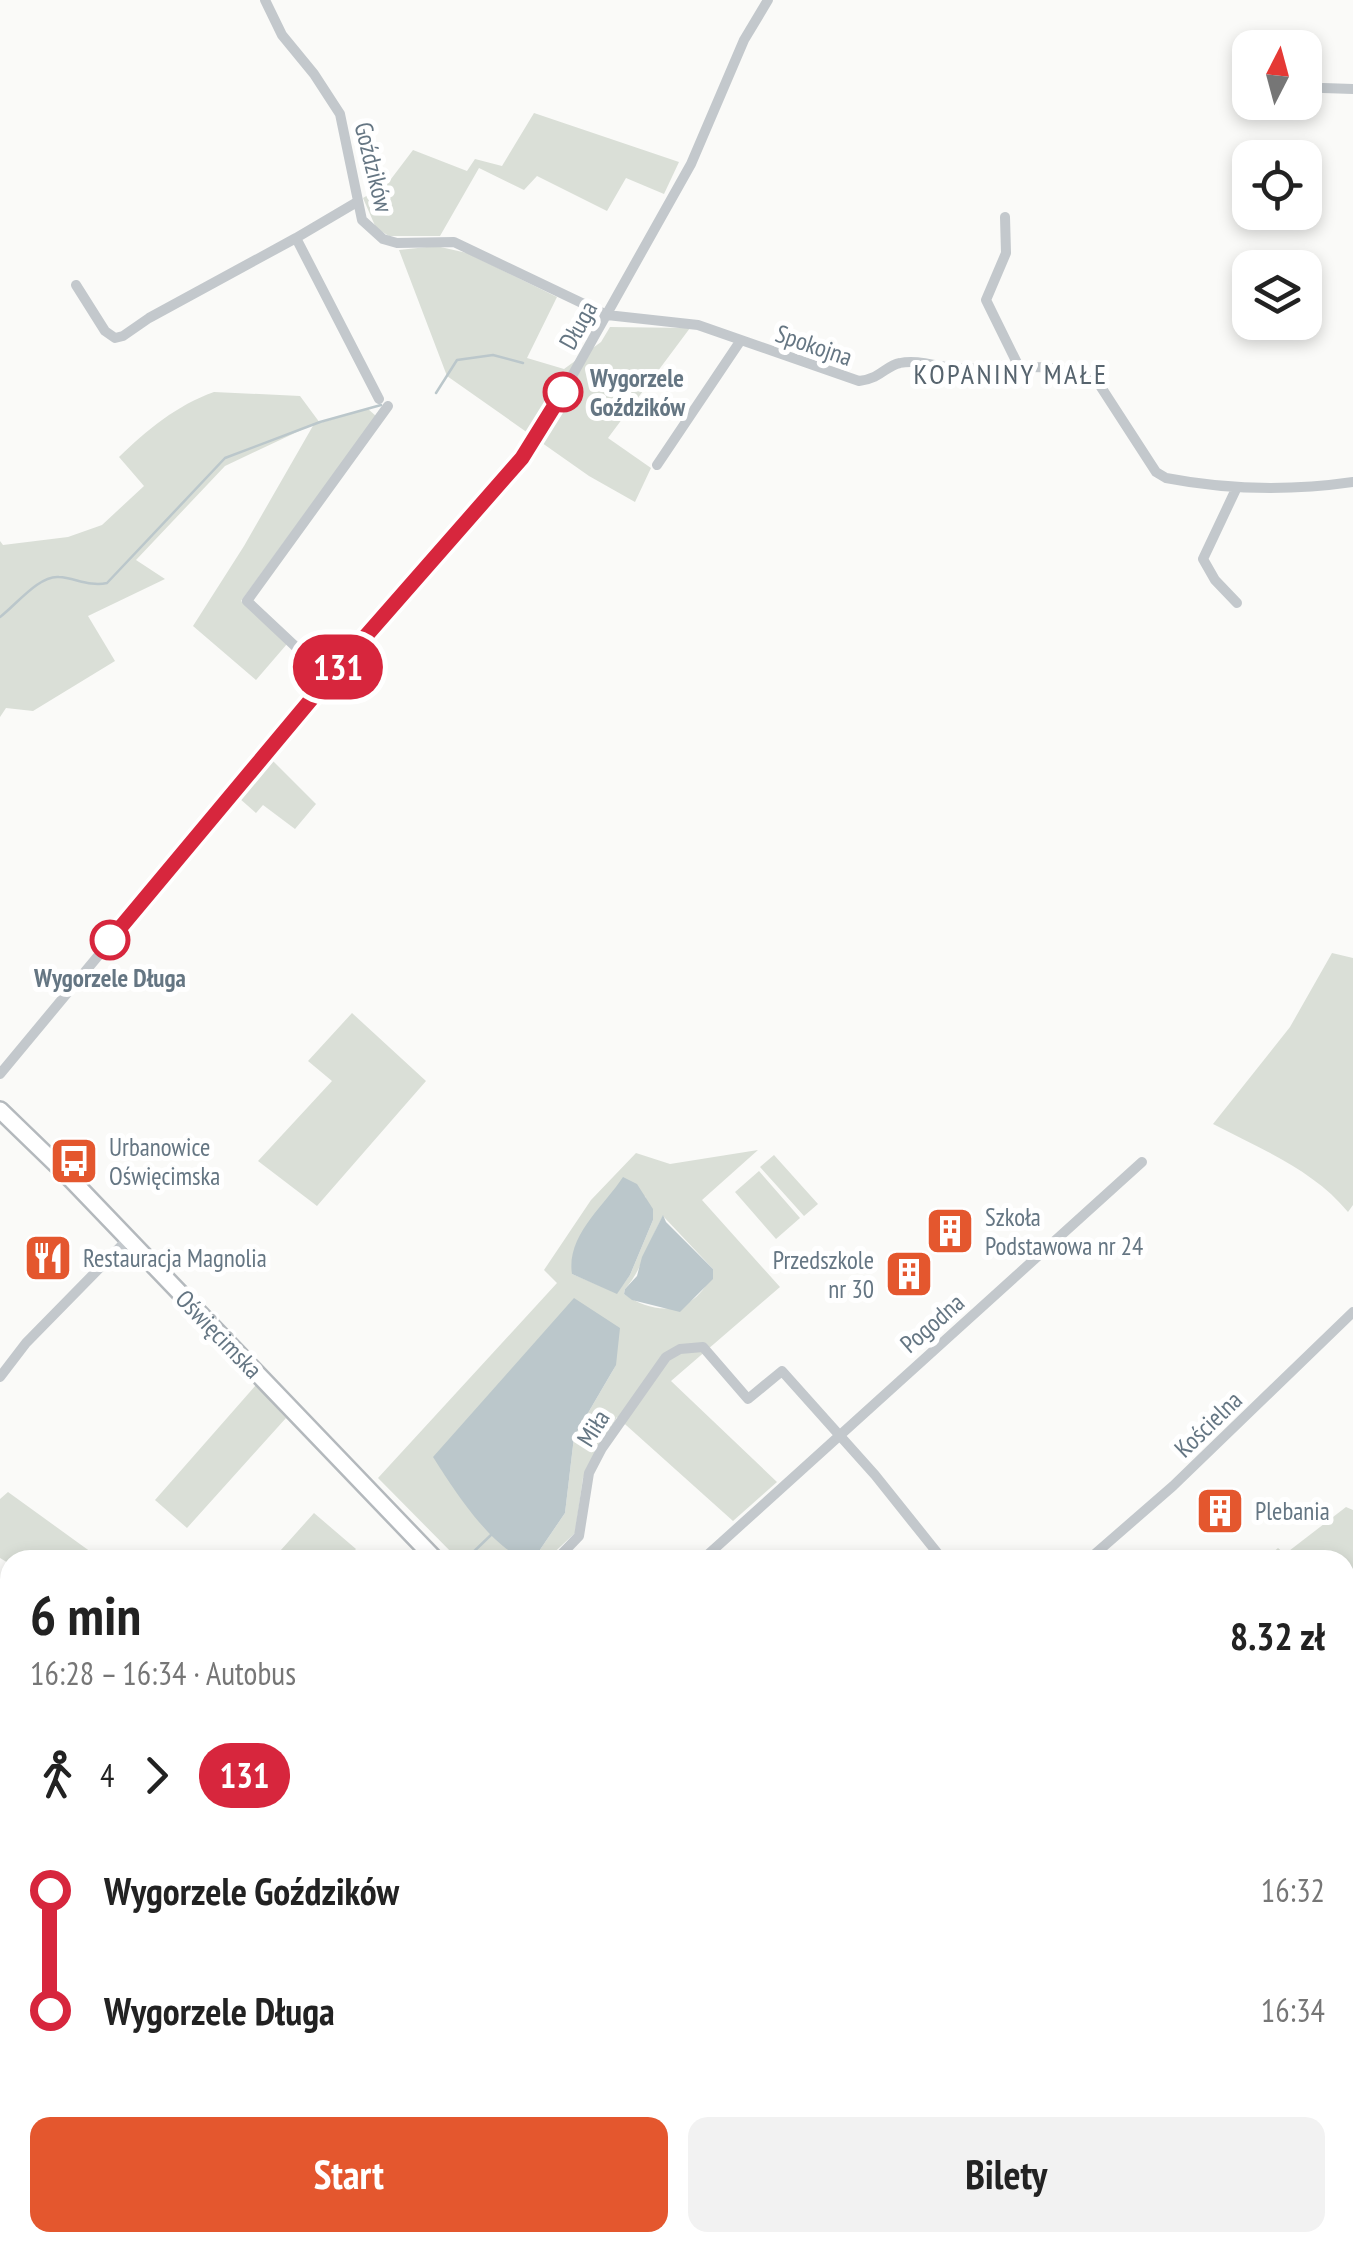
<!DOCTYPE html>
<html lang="pl">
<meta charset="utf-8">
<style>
body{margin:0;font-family:"PT Sans Narrow",sans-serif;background:#f2f2f2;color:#222;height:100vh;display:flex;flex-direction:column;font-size:38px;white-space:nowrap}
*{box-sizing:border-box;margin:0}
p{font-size:32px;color:#767676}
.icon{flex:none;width:55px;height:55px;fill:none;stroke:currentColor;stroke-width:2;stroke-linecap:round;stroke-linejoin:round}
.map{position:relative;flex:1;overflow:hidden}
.details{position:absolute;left:0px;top:1550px;width:1355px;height:702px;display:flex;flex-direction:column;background:#fff;border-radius:30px 30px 0 0;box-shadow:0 5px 15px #0003}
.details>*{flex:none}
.badge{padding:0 20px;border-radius:32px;font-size:35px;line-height:65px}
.needle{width:65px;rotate:6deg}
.controls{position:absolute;left:1232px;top:30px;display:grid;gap:20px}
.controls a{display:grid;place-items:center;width:90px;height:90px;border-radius:20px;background:#fff;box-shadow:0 5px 15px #0003;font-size:50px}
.map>.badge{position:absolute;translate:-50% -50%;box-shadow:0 0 0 5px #fff}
.legs{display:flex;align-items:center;gap:15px;height:110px;padding:0 30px;font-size:32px}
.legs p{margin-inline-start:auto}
.summary{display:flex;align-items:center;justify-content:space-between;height:170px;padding:0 30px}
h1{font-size:55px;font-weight:700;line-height:75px}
.button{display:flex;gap:20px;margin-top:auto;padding:20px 30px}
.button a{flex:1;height:115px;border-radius:20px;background:#e4572e;color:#fff;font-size:40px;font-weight:700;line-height:115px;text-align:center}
.button a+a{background:#f2f2f2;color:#222}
ul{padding:0 30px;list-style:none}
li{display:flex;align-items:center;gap:35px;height:120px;font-size:38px}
li i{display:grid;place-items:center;width:15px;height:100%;margin:0 12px;background:currentColor}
li i::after{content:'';width:25px;height:25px;margin:-12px;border:8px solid;border-radius:50%;background:#fff}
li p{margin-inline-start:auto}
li:first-child i{background:linear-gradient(#0000 50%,currentColor 0)}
li:last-child i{background:linear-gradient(currentColor 50%,#0000 0)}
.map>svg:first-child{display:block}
.green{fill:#dadfd7;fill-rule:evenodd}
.water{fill:#bbc7cb}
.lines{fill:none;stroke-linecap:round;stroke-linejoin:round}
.stream{stroke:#bbc7cb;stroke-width:2.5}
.highway-casing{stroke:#b4b9bd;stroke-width:20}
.minor{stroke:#c3c8cc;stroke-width:10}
.highway{stroke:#fff;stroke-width:15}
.line-1-casing{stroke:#fff;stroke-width:22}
.line-1{stroke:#d7263d;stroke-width:15}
.stop-1-dot{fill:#fff;stroke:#d7263d;stroke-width:5}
.labels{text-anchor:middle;stroke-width:10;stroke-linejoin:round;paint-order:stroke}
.street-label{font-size:25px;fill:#657683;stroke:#fff}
.stop-label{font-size:25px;font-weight:bold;fill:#657683;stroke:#fff;text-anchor:start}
.poi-label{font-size:25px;fill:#657683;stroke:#fff;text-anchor:start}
.neighbourhood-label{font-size:28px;letter-spacing:2.5px;fill:#57646e;stroke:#fff}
</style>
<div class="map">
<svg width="1353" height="2252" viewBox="0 0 1353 2252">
<rect width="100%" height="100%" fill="#fafaf8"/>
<path class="green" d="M534,113L679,162L664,194L626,178L607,211L537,176L524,190L479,168L440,236H389L376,228L363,198L388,183L413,150L467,171L475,159L502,166Z
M436,246L467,253L557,297L527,358L564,369L601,342L610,327L690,328L608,438L651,468L635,502L589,476L447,376L399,250Z
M214,392L300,396L320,423L385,404L368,409L376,416L241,601L287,644L256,680L193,626L244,546L314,424L225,466L136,560L165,579L88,616L115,661L33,711L6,708L0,717V541L3,545L68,537L102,525L144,486L119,457C147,430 177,405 214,392Z
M273,761L316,804L295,829L263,805L256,813L239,798Z
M1332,953L1353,958V1205L1348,1212C1314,1170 1259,1148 1213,1124L1290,1027Z
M352,1013L426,1081L317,1206L258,1161L332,1081L308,1061Z
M758,1150L702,1200L780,1287L671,1381L777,1482L733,1521L617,1417L583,1478L575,1533L546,1560H533L565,1513L574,1437L616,1365L499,1542L525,1560H459L378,1478L557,1283L544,1270L591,1200L636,1153L670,1164ZM645,1196L653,1220L630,1275L617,1293L572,1274C592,1214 581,1213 645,1196ZM663,1216L713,1269C700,1312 659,1319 624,1294L625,1289C643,1269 649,1240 663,1216Z
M774,1155L818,1204L804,1216L760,1167Z
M759,1171L800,1218L776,1239L735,1192Z
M256,1385L286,1418L187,1528L155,1500Z
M8,1492L102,1560H10V1564L0,1558V1499Z
M1346,1507L1353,1510V1646L1345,1638V1560H1264L1278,1548L1285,1554Z
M314,1513L356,1549L346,1560H272Z
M0,1964H10V2067L2,2077Z"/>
<path class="water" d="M623,1177L637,1184L653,1209V1220L630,1275L617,1294L572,1274C566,1236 604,1206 623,1177Z
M663,1215L666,1222L713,1269V1279L680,1312L632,1300L624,1294L625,1289L637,1276L642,1257Z
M574,1298L620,1328L616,1365L574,1437L565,1513L533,1560C497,1559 451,1485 433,1457Z"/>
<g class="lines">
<path class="stream" d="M436,393L457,360L493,355L523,363
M0,617C16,605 39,575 59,577C75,578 90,587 107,583L225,458L320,422L381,405
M465,1560L492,1534
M0,1689L10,1694
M1345,1959L1353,1962
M0,2119L10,2123
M1345,2219H1353
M415,2242L419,2252
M511,2242L527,2252
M640,2242L644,2252
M438,2252L445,2242
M1203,2252L1205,2242"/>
<g class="highway-casing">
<path id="highway" d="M0,1110L63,1171L436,1560
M1345,2078L1353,2083
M1345,2146L1353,2147
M1345,2163L1353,2164
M1345,2203L1353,2202"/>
</g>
<path class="minor" d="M265,0L282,35L314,74L340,114L362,220L383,239L397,243L454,242L607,315L698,325L859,381C882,378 885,366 900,363C917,359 938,367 955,368C995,371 1066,357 1099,384L1156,472L1166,478C1228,490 1291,491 1353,482
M1323,88L1353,89
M357,202L296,238L379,399
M1005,217L1006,253L986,300L1019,367
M76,285L105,331L115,338L123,336L149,318L296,238
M657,465L741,340
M1237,603L1215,580L1203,559L1237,487
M329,678L247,601L388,406
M0,1074L329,678L522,458L572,376L691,164L744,40L768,0
M0,1377L26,1343L128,1239
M556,1560L579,1536L589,1473L602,1448L666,1357L680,1349L703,1347L748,1399L782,1371L875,1475L943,1560
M702,1560L1142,1162
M1088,1560L1173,1486L1353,1312
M1345,1975L1353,1978
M0,2220L10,2227
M35,2242L49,2252
M482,2242L483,2252
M1104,2242L1106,2252
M464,2252L473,2242
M1185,2252L1186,2242"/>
<use href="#highway" class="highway"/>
</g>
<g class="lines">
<g class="line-1-casing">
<path id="line-1" d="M110,940L329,678L522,458L563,392"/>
</g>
<use href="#line-1" class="line-1"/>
</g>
<defs>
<g id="bus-square" transform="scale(2.5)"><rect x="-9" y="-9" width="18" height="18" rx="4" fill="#e4572e" stroke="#fff"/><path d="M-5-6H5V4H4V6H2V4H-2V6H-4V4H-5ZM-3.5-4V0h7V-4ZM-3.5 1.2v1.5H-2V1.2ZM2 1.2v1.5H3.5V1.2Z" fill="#fff"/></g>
<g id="building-square" transform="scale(2.5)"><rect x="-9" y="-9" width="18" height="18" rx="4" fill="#e4572e" stroke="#fff"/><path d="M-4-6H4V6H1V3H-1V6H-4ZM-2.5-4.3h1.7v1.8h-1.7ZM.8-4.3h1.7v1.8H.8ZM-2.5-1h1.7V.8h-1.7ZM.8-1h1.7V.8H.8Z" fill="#fff"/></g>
<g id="restaurant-square" transform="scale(2.5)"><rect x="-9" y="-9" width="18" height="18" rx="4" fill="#e4572e" stroke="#fff"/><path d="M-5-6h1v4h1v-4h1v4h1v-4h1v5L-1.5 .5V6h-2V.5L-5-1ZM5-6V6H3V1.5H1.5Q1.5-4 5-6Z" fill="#fff"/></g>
</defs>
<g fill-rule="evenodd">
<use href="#bus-square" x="74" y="1161"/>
<use href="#building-square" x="950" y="1231"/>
<use href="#restaurant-square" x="48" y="1258"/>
<use href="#building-square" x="909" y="1274"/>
<use href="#building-square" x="1220" y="1511"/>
</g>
<g class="stop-1-dot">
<circle cx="563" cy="392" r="18"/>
<circle cx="110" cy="940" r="18"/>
</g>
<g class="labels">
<g class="street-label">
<text transform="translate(374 167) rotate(76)" y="9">Goździków</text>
<text transform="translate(578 325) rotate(-61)" y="9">Długa</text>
<text transform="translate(814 345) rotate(19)" y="9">Spokojna</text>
<text transform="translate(932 1323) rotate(-41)" y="9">Pogodna</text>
<text transform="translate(219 1334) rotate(46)" y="9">Oświęcimska</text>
<text transform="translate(1208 1424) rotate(-44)" y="9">Kościelna</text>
<text transform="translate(593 1428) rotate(-58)" y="9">Miła</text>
</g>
<g class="stop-label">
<text x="590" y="387">Wygorzele<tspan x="590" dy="29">Goździków</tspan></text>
<text x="110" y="987" text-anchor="middle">Wygorzele Długa</text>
</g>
<g class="poi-label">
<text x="109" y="1156">Urbanowice<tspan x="109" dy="29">Oświęcimska</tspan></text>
<text x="985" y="1226">Szkoła<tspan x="985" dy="29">Podstawowa nr 24</tspan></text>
<text x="83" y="1267">Restauracja Magnolia</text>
<text x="874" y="1269" text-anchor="end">Przedszkole<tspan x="874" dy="29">nr 30</tspan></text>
<text x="1255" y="1520">Plebania</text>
</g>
<g class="neighbourhood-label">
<text x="1011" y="384">KOPANINY MAŁE</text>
</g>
</g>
</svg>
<div class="controls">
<a><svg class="needle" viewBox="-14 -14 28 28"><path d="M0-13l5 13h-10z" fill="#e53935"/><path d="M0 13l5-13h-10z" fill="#767676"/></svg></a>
<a><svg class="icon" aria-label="locate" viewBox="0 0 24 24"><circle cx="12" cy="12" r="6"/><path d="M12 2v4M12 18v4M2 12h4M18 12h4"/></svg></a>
<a><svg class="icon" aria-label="layers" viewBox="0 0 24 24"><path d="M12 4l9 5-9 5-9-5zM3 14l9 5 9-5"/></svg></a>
</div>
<b class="badge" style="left:338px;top:667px;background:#d7263d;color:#fff">131</b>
<section class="details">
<div class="summary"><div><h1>6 min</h1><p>16:28 – 16:34 · Autobus</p></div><b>8.32 zł</b></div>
<div class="legs"><svg class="icon" aria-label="walk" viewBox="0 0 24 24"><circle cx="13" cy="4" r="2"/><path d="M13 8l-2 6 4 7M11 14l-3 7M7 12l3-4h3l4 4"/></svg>4<svg class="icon" aria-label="forward" viewBox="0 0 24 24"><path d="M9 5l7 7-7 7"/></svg><b class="badge" style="background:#d7263d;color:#fff">131</b></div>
<ul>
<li><i style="color:#d7263d"></i><b>Wygorzele Goździków</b><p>16:32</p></li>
<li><i style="color:#d7263d"></i><b>Wygorzele Długa</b><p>16:34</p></li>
</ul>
<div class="button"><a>Start</a><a>Bilety</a></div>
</section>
</div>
